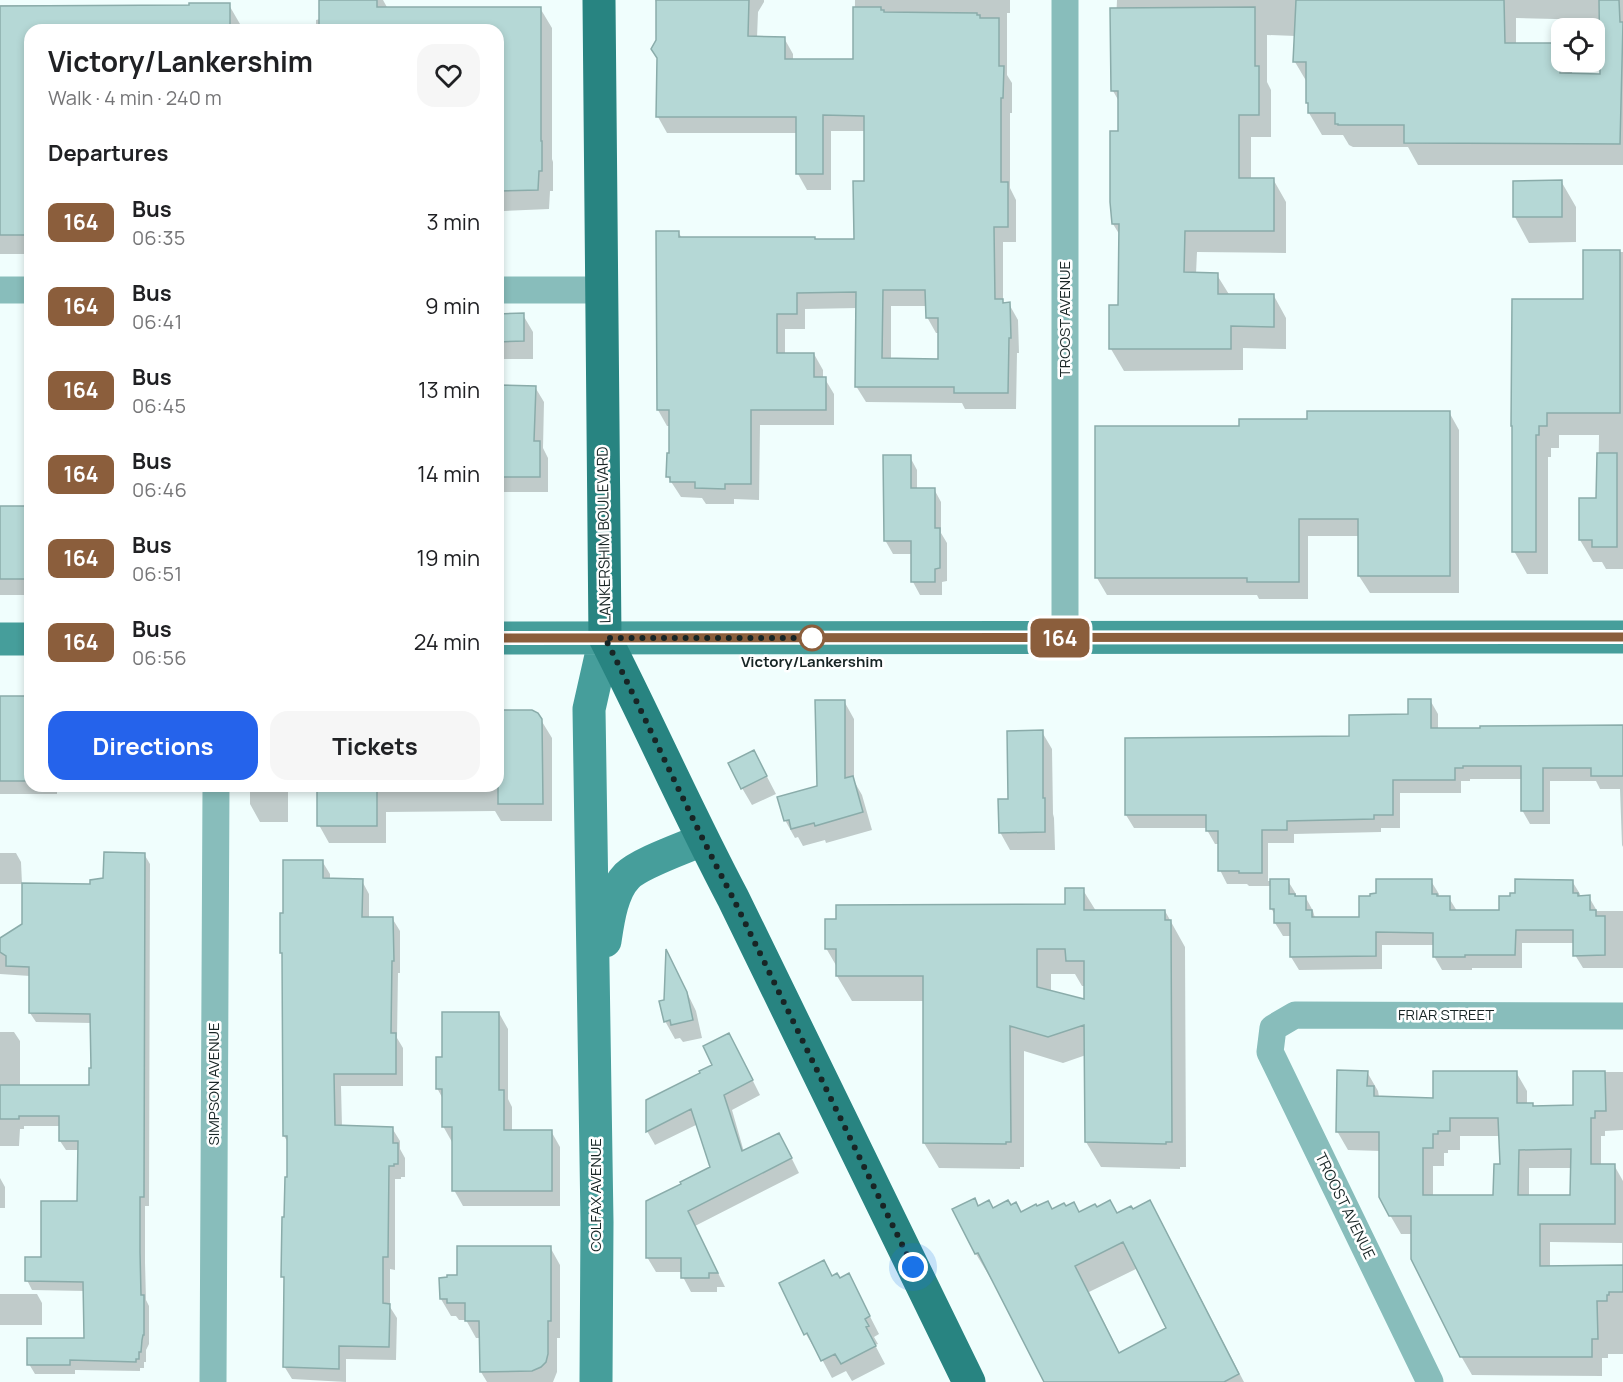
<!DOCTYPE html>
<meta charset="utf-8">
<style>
body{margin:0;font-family:Manrope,sans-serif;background:#f6f6f6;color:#202124;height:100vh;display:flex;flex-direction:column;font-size:22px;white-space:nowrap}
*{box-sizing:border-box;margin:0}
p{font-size:20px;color:#757577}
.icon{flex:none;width:33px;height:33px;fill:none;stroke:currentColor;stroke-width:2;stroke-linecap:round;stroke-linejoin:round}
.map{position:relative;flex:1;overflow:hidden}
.details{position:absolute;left:24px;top:24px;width:480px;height:768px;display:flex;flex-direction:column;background:#fff;border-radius:18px;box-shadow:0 3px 9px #0003}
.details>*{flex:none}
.badge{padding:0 12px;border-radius:9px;font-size:21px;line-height:39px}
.tools{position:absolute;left:1551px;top:18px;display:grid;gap:12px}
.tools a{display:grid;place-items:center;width:54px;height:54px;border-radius:12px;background:#fff;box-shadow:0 3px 9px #0003;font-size:30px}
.you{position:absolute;width:30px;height:30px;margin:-15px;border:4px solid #fff;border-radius:50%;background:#1a73e8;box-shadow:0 0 0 9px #1a73e833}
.map>.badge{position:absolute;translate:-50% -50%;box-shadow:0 0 0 3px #fff}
h2{padding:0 24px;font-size:22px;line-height:54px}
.round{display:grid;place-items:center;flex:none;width:63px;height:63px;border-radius:18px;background:#f6f6f6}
.headline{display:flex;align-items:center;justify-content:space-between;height:102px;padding:0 24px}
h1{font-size:28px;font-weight:700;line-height:45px}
.primary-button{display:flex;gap:12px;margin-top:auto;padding:12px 24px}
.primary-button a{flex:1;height:69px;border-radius:18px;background:#2563eb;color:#fff;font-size:24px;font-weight:700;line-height:69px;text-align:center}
.primary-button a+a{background:#f6f6f6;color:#202124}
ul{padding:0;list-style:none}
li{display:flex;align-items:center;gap:18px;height:84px;padding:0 24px}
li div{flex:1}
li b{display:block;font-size:22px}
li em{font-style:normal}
li .badge{min-width:66px;font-weight:700;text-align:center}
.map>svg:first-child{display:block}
.shadow{fill:#0003;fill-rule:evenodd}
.building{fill:#b5d8d6;stroke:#8aacaa;stroke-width:1.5;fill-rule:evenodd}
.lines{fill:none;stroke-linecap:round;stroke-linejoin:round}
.street{stroke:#88bdbb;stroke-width:27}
.secondary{stroke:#469e9b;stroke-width:33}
.primary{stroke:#288481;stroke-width:33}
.line-casing{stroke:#fff;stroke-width:14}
.line{stroke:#8b5e3c;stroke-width:9}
.walk{stroke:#182525;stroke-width:6;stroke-dasharray:0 10.8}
.stop-dot{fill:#fff;stroke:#8b5e3c;stroke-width:3}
.labels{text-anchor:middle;stroke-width:5;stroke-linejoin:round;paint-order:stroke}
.street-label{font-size:15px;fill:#182525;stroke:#fff}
.stop-label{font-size:15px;font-weight:bold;fill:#182525;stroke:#fff}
</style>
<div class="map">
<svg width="1623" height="1382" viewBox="0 0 1623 1382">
<rect width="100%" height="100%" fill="#f0fefd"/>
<path class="shadow" d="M320,0H383L388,9L540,8L552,28V159L553,162V191H550L549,209L504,211V218H498V30H30V254H0V5H54L56,7L229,5L240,24H267L269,28H316V20L320,19Z
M655,0H764V2L758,12L757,38H784L793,54V61H854L855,0H1010V13H1007V75L1012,83V113H1010V188L1016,200V242H1003V303L1009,304L1018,320L1019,353H1017L1016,409H965L962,403L866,402L856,386L858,308L805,309V329H785V354H814L823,370V379H825L834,394V425H760L759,500L734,499V504H706L702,498L681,497L668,477L671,455V426H667L658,410L678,232L682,238L855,240L866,182V131H831V190H807L798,174L797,133H667L658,117V6ZM891,306H927V317L936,333H939L940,360H891Z
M1117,0H1623V165H1418L1408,147H1353L1349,145L1343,135H1322L1309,113L1310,106L1308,103V84L1295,62L1296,36L1267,35V82L1271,90V137H1251V179H1273L1286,202V253L1197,252L1196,274L1217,275L1230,296H1274L1286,318V349L1243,348V370L1124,371L1111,349L1120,306L1121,237L1113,224L1120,132V103L1113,91ZM1516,18L1597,20L1599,23H1601L1602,76L1572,75V67L1569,62H1562V48L1560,45H1516Z
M1561,181L1576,207V242L1529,243L1515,217L1514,182Z
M1585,252H1623V569H1606L1602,562H1593L1580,540L1598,500L1599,435H1559V448H1551V457H1548V574H1527L1514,551V428L1584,300Z
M498,315H523L533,332V359H504L498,349Z
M498,386L535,387L544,402L543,448L548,458V492H498Z
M1449,412L1459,430V593H1370L1359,576V536H1308V599H1259L1257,595H1107L1097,578L1241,427L1309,421Z
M910,457L917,470V489H934L941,502V533L947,543V581L942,582V595H920L913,582V554H893L885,540Z
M0,507H30V595H0Z
M0,697H27L30,701V786H57V794H0Z
M1430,700L1438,714V730L1623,727V847L1622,845L1620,789H1600L1596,781H1550V824H1530L1522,810V779H1470V781H1461V793H1400V828H1381V832L1294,834V843H1268V881H1288L1296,894V898H1306L1313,911L1315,918H1361L1372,897L1431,881L1439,894V898H1449L1457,911H1500L1512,897L1572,881L1580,894V897H1589L1597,911H1623V968H1583L1575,955V943H1522V968H1472V970H1442L1434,956V945H1382V969L1299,970L1291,957V936H1283L1275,923V915L1271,908V886H1249L1247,884H1227L1220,870V844H1215L1207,830V828H1134L1126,815L1350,738L1409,716Z
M844,701L854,719V781L862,795L872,830L826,843L825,840L803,846L798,837L795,838L785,820L818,787Z
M498,712L541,720L552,738V821H501L495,811L386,812V843H329L319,825V786H498Z
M1042,732L1052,749L1053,814L1054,818L1055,850H1010L1000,832L1009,800Z
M763,769L776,794L752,805L742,788Z
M250,786H288V822H260L250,804Z
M0,853H16L21,862L22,884H0Z
M144,854L150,864L149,1206H145V1262L146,1300L149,1306V1344L146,1350V1362H144V1368H140V1371L75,1370V1374H35L29,1364L86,1339L85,1291L32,1290L27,1280L78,1203L79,1150H66L60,1141L61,1126H24V1129H20L19,1146H0V1032H14L20,1041V1086H90L92,1069V1023L36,1022L30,1013V976L0,974V940L91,886L104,880Z
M322,861L330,874V880L362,881L369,894V918H392L400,931V973H398L397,1038L403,1048V1086H341L342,1127L392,1128L400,1141V1149L405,1158V1177H401V1179H395V1270L390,1269V1307L397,1318L396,1360L346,1359V1382L292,1379L284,1366L285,1280L283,1277L289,1178V1144L284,1136V914Z
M1083,890L1096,911H1165L1185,947L1186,1167H1180V1169L1101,1167L1086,1142V1055L1063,1063L1024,1051V1167H1020V1169L939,1168L924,1143V1001H852L837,976V967L826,948L1067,906ZM1051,974H1075L1082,986H1086V1001L1051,992Z
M675,968L696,1011L702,1038L683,1042L680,1038L675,1039L665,1021L666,1001Z
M499,1013L508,1029V1099L512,1107V1131H551L560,1147V1206H463L454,1190L452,1142L443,1126V1099L437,1088L443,1058Z
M737,1049L760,1095L732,1110L744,1152L787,1149L799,1173L695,1226L725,1287H717V1292H691L683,1277V1272H656L647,1257L712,1168L698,1124L655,1145L647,1131L702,1074Z
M1367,1072L1378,1091L1379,1097L1435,1099L1516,1072L1527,1091V1105L1533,1107L1575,1106V1072H1623V1130L1605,1131V1136H1601V1165H1614L1623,1181V1354H1608V1358H1602V1376L1472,1375L1461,1356L1413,1234H1401L1390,1215L1381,1151L1348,1150L1337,1131ZM1460,1136H1500L1501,1165L1495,1197H1433V1166H1444V1153H1448V1150H1460ZM1529,1168H1572V1196H1529ZM1550,1242L1622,1243V1267H1550Z
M0,1178L5,1187V1208H0Z
M1150,1202L1164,1227L1244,1382H1046L992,1278L991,1279L976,1254L954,1210L978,1207L993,1209L1010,1207L1021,1214L1052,1211L1079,1214L1096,1209L1117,1214L1132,1211ZM1138,1268L1168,1329L1120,1354L1089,1292Z
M550,1247L560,1265V1338H557V1372L553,1382H487L481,1372V1338H476L466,1320H459L456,1316H451L441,1299L459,1276Z
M832,1277L858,1293L879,1334L874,1337L878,1344L875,1345L885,1364L852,1381L846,1371L832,1378L817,1350L816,1351L806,1334Z
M0,1294H37L42,1303V1325H0Z"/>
<path class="building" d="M319,0H377V7H541V141H542V171H539L538,190L498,191V30H319Z
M656,0H749L748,36L785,37V59H853V7H881V10H884V12L977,13V15H980V18H999V66H1004L1003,98H1001V182H1008V227H994L995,299H1003V303L1010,302L1011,338H1009L1008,393H954V387H855L856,292L797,293V314H777V353H814V377H826V410H751V484H725V489L695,488V482H670V477H666L667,453H669V410H657L656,231H679V237H815V239H854L853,181H864V116L823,115V174H796V117H656L657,58L651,49L656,40ZM883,290H925L926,318H938V359L882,358Z
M1296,0H1504L1505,43H1560V73L1600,74L1599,0H1619L1620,22H1623L1620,144L1404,143V125H1338V124H1335V113H1308V103H1306V62H1293Z
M189,3H230V30H30V235H0V6L189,5Z
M1255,7V66H1259V115H1239V178H1274V231H1185L1184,272L1218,273V294H1274V327L1231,326V349H1109V305H1118L1119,224H1112L1110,202V131H1118V91H1111L1110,8Z
M1562,180V217H1513V181Z
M1583,250H1620V413H1547V426H1539V435H1536V552H1512V426H1511L1512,299H1583Z
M524,313V341L498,342V314Z
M498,385L536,386L534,441H540V477H498Z
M1307,411H1450V576H1358V519H1299V582H1247V578H1095V426H1239V419H1307Z
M1597,453H1617V547H1592V540H1579V498H1596Z
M883,455H911V488H935V528H940V568L935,569V582H911V541H884Z
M0,506H30V579H0Z
M0,696H28V700H30V781H0Z
M1408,699H1431V728H1480V726L1623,725V776H1591V768H1543V811H1521V766H1463V768H1455V780H1393V815H1374V819L1287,821V830H1262V873H1239V871H1218V831H1206V815H1125V738L1349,736V715L1408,714Z
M815,700H845V778L853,776L863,812L815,826L814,823L791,829L789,820L784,821L777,797L817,786Z
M498,710H532L538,713L542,719L543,804H498Z
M1043,730V798H1045V832L999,833L998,799H1008L1007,731Z
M754,750L767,776L741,789L728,763Z
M317,786H377V826H317Z
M104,852L145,853L144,1197H140V1252L141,1295H144V1335H143L142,1340L141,1352H139V1359H136V1362L70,1360V1365H27V1338H84L83,1282L25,1281V1257H41V1201H77L78,1141H59V1116H19V1119H0V1085H89V1068H91L90,1014L29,1013V967L6,966V956L0,952V938L22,924V883L90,884V880L103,878Z
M283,860H323V878L363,879L362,917H393L394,961H392L391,1033H396V1074H334L335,1125L393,1127V1143H398V1164H394V1166H389L388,1257H383V1303L390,1304L389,1347L339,1346V1369L283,1367L284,1277H281L282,1217H284L285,1177H287V1136H283L282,953H280V913H283Z
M1270,879H1289V894H1295V896H1306V910H1312V917H1359V896H1370V894L1376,893V879H1432V894H1437V896H1450V910H1499V896H1510V893H1515V879L1573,880V893H1578V896L1590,895V910H1596V916H1605V955L1573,956V930H1516L1515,955H1465V957H1433V933L1376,932V956L1290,957V923H1274V909H1270Z
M1065,888H1084V910H1165V920H1171L1172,1142H1166V1144L1085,1142L1084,1025L1048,1037L1010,1026L1011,1142H1006V1144L923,1143V976H836V949H825V919H836V905L1065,904ZM1037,949H1065L1066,961H1084V999L1037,987Z
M666,949L687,992L693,1020L671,1025L670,1020L664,1022L659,1001L664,1000Z
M442,1012H499V1090H504V1130H552V1191H452V1127H442V1089H436V1057H442Z
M729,1033L753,1080L724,1095L742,1151L779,1133L792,1158L688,1211L718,1273H709V1278H681V1258H646V1201L681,1184L680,1182L710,1167L691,1109L646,1132V1100L700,1073L699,1071L712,1065L703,1046Z
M1337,1070L1368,1071L1367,1086H1374V1096L1433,1098V1071H1517V1103H1533V1106L1573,1105V1071H1605L1606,1111H1595V1118H1591V1164H1615V1224H1540V1266L1623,1265V1292H1609V1295H1607V1301H1597L1598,1339H1592V1357H1460L1411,1259V1216H1389L1379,1197V1132H1336ZM1450,1118H1498L1500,1164H1494L1493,1195H1423V1148H1433V1134H1438V1131H1450ZM1571,1149L1570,1195H1518L1519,1150Z
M975,1198L978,1206L989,1200L993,1208L1008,1200L1011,1205L1016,1202L1021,1212L1036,1204L1037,1206L1048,1201L1052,1209L1064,1203L1066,1206L1074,1202L1079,1212L1095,1204L1097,1207L1110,1200L1117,1213L1131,1206L1133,1209L1150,1200L1239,1374L1224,1382H1044L978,1253L975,1254L952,1209ZM1123,1242L1166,1328L1119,1353L1075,1266Z
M457,1246H551V1321H548V1354L546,1362L541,1367L532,1371L480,1372L479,1321H465V1303H447V1299H440L439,1278L447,1277V1275H457Z
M824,1260L832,1276L837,1273L840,1278L849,1273L870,1316L865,1319L869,1326L866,1327L876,1346L841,1364L835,1354L821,1361L807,1333L804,1335L779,1283Z"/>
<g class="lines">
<path class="street" d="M1065,0V638
M0,290H30
M498,290H602
M213,1382L216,786
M1430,1382L1270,1052L1273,1028L1295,1015L1623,1016"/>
<path class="secondary" d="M498,638L1623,637
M0,639H30
M605,941C608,921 612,891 627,876C640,863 684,848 702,840
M596,1382L597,1222L589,709L605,638"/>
<path class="primary" d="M599,0L605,638C649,724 688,813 733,898L969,1382"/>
</g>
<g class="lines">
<g class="line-casing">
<path id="line" d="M498,638L1623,637"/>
</g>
<use href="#line" class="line"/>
<path class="walk" d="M812,638H819H605C649,724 688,813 733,898L913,1267"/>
</g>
<circle class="stop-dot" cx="812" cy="638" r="12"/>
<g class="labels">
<g class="street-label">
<text transform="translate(1065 319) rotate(-90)" y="5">TROOST AVENUE</text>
<text transform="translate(604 535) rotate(-91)" y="5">LANKERSHIM BOULEVARD</text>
<text x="1446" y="1020">FRIAR STREET</text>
<text transform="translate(214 1084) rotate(-90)" y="5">SIMPSON AVENUE</text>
<text transform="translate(596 1195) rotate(-90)" y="5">COLFAX AVENUE</text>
<text transform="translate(1345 1206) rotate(64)" y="5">TROOST AVENUE</text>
</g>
<g class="stop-label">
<text x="812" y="667">Victory/Lankershim</text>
</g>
</g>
</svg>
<div class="tools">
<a><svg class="icon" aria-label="locate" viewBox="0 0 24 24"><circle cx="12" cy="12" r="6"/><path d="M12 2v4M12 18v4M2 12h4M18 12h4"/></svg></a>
</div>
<div class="you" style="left:913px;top:1267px"></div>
<b class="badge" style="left:1060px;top:638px;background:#8b5e3c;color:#fff">164</b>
<section class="details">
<div class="headline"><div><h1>Victory/Lankershim</h1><p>Walk · 4 min · 240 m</p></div><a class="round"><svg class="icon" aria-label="heart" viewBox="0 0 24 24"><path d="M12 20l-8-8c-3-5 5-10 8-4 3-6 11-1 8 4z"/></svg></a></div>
<h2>Departures</h2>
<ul>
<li><span class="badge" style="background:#8b5e3c;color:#fff">164</span><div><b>Bus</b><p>06:35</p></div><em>3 min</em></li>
<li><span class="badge" style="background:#8b5e3c;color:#fff">164</span><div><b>Bus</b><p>06:41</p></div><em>9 min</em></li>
<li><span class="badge" style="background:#8b5e3c;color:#fff">164</span><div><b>Bus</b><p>06:45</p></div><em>13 min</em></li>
<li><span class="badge" style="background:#8b5e3c;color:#fff">164</span><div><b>Bus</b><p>06:46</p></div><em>14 min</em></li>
<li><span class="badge" style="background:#8b5e3c;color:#fff">164</span><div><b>Bus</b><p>06:51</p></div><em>19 min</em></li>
<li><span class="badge" style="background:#8b5e3c;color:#fff">164</span><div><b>Bus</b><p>06:56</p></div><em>24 min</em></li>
</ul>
<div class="primary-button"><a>Directions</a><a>Tickets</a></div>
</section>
</div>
